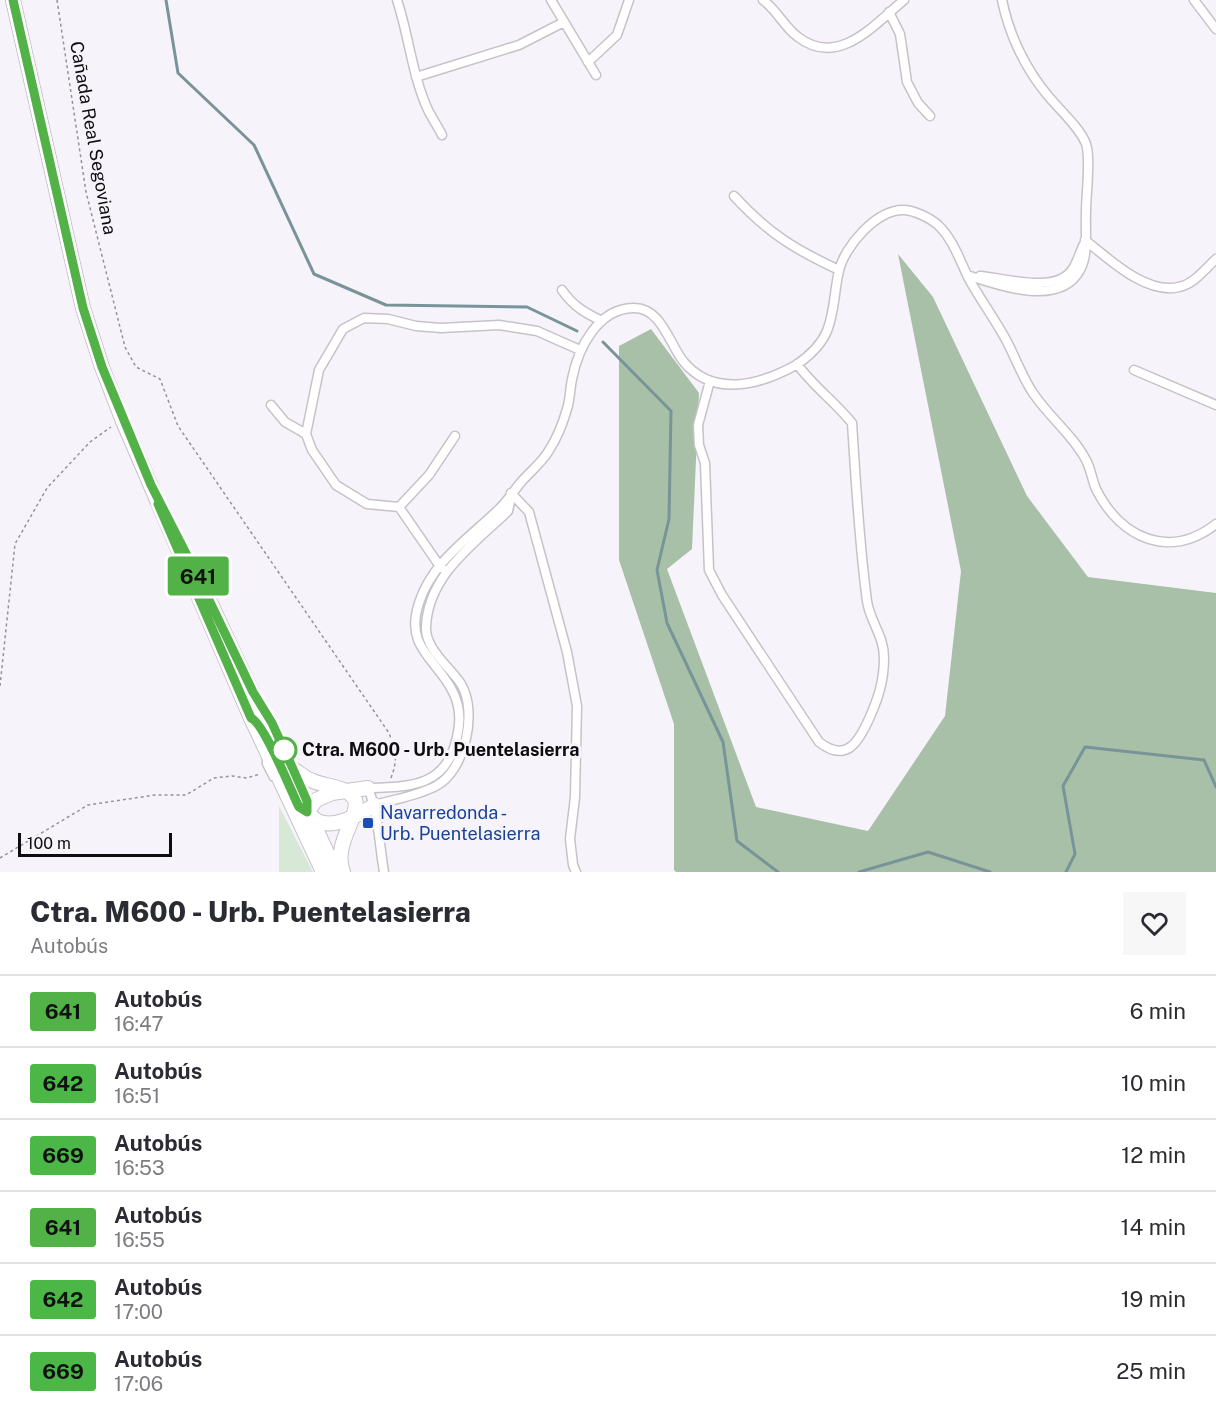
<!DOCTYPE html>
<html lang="es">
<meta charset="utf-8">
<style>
body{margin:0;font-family:"Public Sans",sans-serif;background:#f7f7f7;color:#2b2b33;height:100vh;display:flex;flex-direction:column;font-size:22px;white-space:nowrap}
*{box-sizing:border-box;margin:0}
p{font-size:20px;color:#7c7c81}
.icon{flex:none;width:33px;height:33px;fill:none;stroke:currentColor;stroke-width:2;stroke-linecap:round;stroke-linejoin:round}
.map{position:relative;height:872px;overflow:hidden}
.details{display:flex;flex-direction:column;background:#fff;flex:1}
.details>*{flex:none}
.badge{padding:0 12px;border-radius:4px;font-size:21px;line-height:39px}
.scale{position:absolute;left:18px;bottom:15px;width:154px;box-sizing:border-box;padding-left:6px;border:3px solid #0e0c0e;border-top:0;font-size:16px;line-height:21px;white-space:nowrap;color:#0e0c0e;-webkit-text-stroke:4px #f7f3fa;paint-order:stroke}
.map>.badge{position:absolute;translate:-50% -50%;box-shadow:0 0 0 3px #fff}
.round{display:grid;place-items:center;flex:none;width:63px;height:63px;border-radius:0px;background:#f7f7f7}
.summary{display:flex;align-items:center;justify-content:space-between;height:102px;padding:0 30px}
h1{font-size:28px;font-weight:800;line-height:45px}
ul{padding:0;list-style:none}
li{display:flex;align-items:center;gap:18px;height:72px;padding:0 30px;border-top:2px solid #e1e1e2}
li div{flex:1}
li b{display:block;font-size:22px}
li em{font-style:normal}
li .badge{min-width:66px;font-weight:700;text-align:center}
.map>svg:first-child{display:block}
.green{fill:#d7e8d7}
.forest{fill:#a8c0a7}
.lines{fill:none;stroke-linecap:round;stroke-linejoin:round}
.stream{stroke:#799499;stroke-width:3}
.service-casing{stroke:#c7c2c9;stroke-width:7}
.minor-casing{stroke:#c7c2c9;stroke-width:11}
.trunk-casing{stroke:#c7c2c9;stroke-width:16}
.path{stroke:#969297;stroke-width:1.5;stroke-dasharray:3 3;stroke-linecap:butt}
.service{stroke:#fff;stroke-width:4}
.minor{stroke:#fff;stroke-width:8}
.trunk{stroke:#fff;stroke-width:14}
.line-casing{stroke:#fff;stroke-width:14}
.line{stroke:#53b247;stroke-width:9}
.stop-dot{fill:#fff;stroke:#53b247;stroke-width:3}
.transit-dot{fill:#1a4fb4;stroke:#f7f3fa;stroke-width:2}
.labels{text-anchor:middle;stroke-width:6;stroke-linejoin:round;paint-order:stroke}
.street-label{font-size:18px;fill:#0e0c0e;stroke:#f7f3fa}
.stop-label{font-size:18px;font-weight:bold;fill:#0e0c0e;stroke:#f7f3fa;text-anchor:start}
.transit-label{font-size:18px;fill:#164399;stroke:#f7f3fa;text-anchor:start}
</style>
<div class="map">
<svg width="1216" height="872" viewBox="0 0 1216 872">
<rect width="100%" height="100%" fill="#f7f3fa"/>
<path class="green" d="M279,806L313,872H279Z"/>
<path class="forest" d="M898,254L933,297L1027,496L1088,577L1216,593V872H676L674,870V724L619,560V346L651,329L699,393L692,549L667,569L756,807L868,831L945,716L961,571Z"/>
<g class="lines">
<path class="stream" d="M166,0L178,73L254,145L314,274L386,305L527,307L577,331
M603,342L671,411L669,519L657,570L667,623L723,742L737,841L778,872
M859,872L928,852L990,872
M1066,872L1075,854L1063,786L1085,747L1204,760L1216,787"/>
<g class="service-casing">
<path id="service" d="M265,760V764L272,778"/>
</g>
<g class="minor-casing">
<path id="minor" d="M397,0C409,36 412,75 428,110C432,118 438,127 442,135
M551,0L596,75
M763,0C777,10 784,27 798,37C838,68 874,25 904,0
M1194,0L1216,29
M889,12L900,34L907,82L918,103L930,116
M588,62L617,35L629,0
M416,77L519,45L564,22
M734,196C768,233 794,249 839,270
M1085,240C1109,259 1146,295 1179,287C1194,284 1205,269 1216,259
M967,275C997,285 1060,308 1080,270C1089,254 1085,230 1086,212C1086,195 1091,158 1086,144C1081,129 1059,109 1049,97C1026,70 1009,35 1002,0
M980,276C1005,278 1055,294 1072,270C1077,263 1080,252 1084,244
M562,290C573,306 585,313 602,321
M1134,370L1216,405
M710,381L698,425L699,445L705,463L709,570L722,595L819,742C846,763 858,743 869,719C878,699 884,681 884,658C884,635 870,622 867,601C859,542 856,483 852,423C835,402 813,386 797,364
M271,405L285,422L306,434
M511,493L529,512L567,652L577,706L575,797L570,839L573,865L576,872
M399,507L429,475L455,436
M446,571L439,565L399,507L367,504L336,485L312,450L306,434L319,370L343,329L364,318L388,319L416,326L441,328L499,325L537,331L580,350
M375,805C395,799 417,796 436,786C465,771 478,712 461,684C450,667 425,649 426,627C428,575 474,544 508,511L511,497
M384,872C379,844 379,815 368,788C410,787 447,787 457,737C461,721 460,706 453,692C437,659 404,648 419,603C432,562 468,539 498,510C507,502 514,490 522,481C531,471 542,462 548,452C556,440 563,423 567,409C570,400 570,389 572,379C578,349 597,309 633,308C661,307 669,343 683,361C713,398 760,385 796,365C808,357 821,345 827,331C835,311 834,291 839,271C844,247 876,210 903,210C914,210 930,218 938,225C953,239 960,261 969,279C980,299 994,318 1005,338C1015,356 1022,377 1033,393C1049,417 1073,435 1086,460C1091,469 1092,480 1096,489C1121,539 1170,560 1216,524"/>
</g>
<g class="trunk-casing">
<path id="trunk" d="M13,0L83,308L102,367L122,419L251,718L323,872
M210,602L336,872
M293,769C300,773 306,779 313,781C326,787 348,786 355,800C361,815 332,844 343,872
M307,812L316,800L332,793L368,788
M307,813C311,815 315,820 319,822C338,828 359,814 375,805"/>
</g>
<path class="path" d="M57,0L86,192L125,347L136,367L160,379L178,426L389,733C396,752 398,759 391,778
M0,686L15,544L47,488L90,442L111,427
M0,858L88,805L155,795H186L214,778L232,776L247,778L260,774"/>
<use href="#service" class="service"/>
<use href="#minor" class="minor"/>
<use href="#trunk" class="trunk"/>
</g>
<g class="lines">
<g class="line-casing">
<path id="line" d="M13,0L83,308L102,367L151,485L197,575L253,692L272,723L293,769L307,801V812L299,807C291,791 264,723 251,718L158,504"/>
</g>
<use href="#line" class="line"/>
</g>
<circle class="stop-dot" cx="284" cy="750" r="12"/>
<rect class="transit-dot" x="362" y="817" width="12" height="12" rx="3"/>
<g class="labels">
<g class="street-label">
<text transform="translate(93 138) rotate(80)" y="6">Cañada Real Segoviana</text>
</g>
<g class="stop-label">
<text x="302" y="756">Ctra. M600 - Urb. Puentelasierra</text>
</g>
<g class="transit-label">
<text x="380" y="819">Navarredonda -<tspan x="380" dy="21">Urb. Puentelasierra</tspan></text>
</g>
</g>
</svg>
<div class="scale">100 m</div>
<b class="badge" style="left:198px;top:576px;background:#53b247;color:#111">641</b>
</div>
<section class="details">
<div class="summary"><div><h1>Ctra. M600 - Urb. Puentelasierra</h1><p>Autobús</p></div><a class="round"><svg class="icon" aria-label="heart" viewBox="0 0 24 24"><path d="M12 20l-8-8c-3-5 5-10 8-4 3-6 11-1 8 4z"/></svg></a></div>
<ul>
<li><span class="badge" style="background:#53b247;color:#111">641</span><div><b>Autobús</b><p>16:47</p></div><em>6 min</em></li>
<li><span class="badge" style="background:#4ab747;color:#111">642</span><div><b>Autobús</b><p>16:51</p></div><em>10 min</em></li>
<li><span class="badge" style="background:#4ab747;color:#111">669</span><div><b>Autobús</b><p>16:53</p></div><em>12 min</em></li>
<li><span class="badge" style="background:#53b247;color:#111">641</span><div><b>Autobús</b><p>16:55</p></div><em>14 min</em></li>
<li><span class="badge" style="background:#4ab747;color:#111">642</span><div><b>Autobús</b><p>17:00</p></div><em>19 min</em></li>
<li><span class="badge" style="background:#4ab747;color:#111">669</span><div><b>Autobús</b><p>17:06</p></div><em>25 min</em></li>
</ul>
</section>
